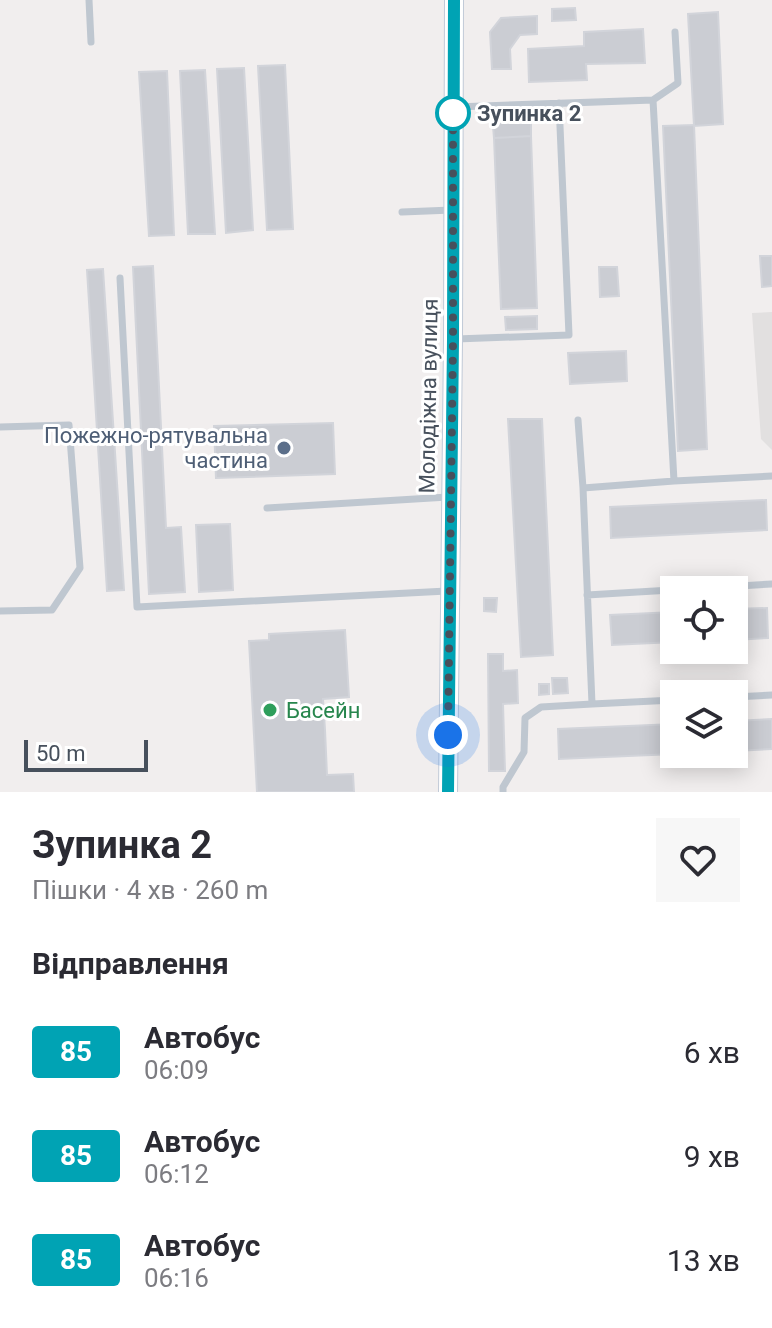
<!DOCTYPE html>
<html lang="uk">
<meta charset="utf-8">
<style>
body{margin:0;font-family:Roboto,sans-serif;background:#f7f7f7;color:#2b2b33;height:100vh;display:flex;flex-direction:column;font-size:30px;white-space:nowrap}
*{box-sizing:border-box;margin:0}
p{font-size:26px;color:#7c7c81}
.icon{flex:none;width:44px;height:44px;fill:none;stroke:currentColor;stroke-width:2;stroke-linecap:round;stroke-linejoin:round}
.map{position:relative;height:792px;overflow:hidden}
.drawer{display:flex;flex-direction:column;background:#fff;flex:1}
.drawer>*{flex:none}
.badge{padding:0 16px;border-radius:6px;font-size:28px;line-height:52px}
.controls{position:absolute;left:660px;top:576px;display:grid;gap:16px}
.controls a{display:grid;place-items:center;width:88px;height:88px;border-radius:0px;background:#fff;box-shadow:0 4px 20px #0003;font-size:40px}
.scale{position:absolute;left:24px;bottom:20px;width:124px;box-sizing:border-box;padding-left:8px;border:4px solid #47505c;border-top:0;font-size:22px;line-height:28px;white-space:nowrap;color:#47505c;-webkit-text-stroke:6px #fff;paint-order:stroke}
.you{position:absolute;width:40px;height:40px;margin:-20px;border:6px solid #fff;border-radius:50%;background:#1a73e8;box-shadow:0 0 0 12px #1a73e833}
.map>.badge{position:absolute;translate:-50% -50%;box-shadow:0 0 0 4px #fff}
h2{padding:0 32px;font-size:30px;line-height:72px}
.round{display:grid;place-items:center;flex:none;width:84px;height:84px;border-radius:0px;background:#f7f7f7}
.head{display:flex;align-items:center;justify-content:space-between;height:136px;padding:0 32px}
h1{font-size:38px;font-weight:700;line-height:60px}
ul{padding:0;list-style:none}
li{display:flex;align-items:center;gap:24px;height:104px;padding:0 32px}
li div{flex:1}
li b{display:block;font-size:30px}
li em{font-style:normal}
li .badge{min-width:88px;font-weight:700;text-align:center}
.map>svg:first-child{display:block}
.education{fill:#e2e0e0}
.building{fill:#cbcdd3;stroke:#d2d4da;stroke-width:2}
.lines{fill:none;stroke-linecap:round;stroke-linejoin:round}
.lane{stroke:#bfc7d0;stroke-width:7}
.secondary{stroke:#c1cad7;stroke-width:20}
.line-casing{stroke:#fff;stroke-width:18}
.line{stroke:#00a3b4;stroke-width:12}
.walk{stroke:#47505c;stroke-width:8;stroke-dasharray:0 14.4}
.stop-dot{fill:#fff;stroke:#00a3b4;stroke-width:4}
.service-dot{fill:#5c6f8a;stroke:#fff;stroke-width:3}
.leisure-dot{fill:#2e9e5b;stroke:#fff;stroke-width:3}
.labels{text-anchor:middle;stroke-width:6;stroke-linejoin:round;paint-order:stroke}
.stop-label{font-size:22px;font-weight:bold;fill:#47505c;stroke:#fff;text-anchor:start}
.street-label{font-size:22px;fill:#47505c;stroke:#fff}
.service-label{font-size:22px;fill:#4e5e75;stroke:#fff;text-anchor:end}
.leisure-label{font-size:22px;fill:#27864d;stroke:#fff;text-anchor:start}
</style>
<div class="map">
<svg width="772" height="792" viewBox="0 0 772 792">
<rect width="100%" height="100%" fill="#f1eeee"/>
<path class="education" d="M772,312V450L761,439L752,313Z"/>
<path class="building" d="M575,8L576,20L552,21V9Z
M718,12L723,124L694,126L688,14Z
M537,16V34L520,35L510,49L511,69H492L490,32L501,18Z
M643,29L645,63L586,64L587,80L529,82L528,49L584,46V32Z
M285,65L293,229L267,230L258,66Z
M244,68L253,230L226,233L217,69Z
M205,70L215,234H188L180,71Z
M167,71L174,235L149,236L139,72Z
M531,112V136L494,138L492,114Z
M694,125L707,449L678,451L663,126Z
M531,136L537,308L501,309L494,138Z
M760,256H772V286L762,287Z
M153,266L166,528L181,527L185,592L149,594L133,267Z
M599,267H617L619,296L600,297Z
M103,269L124,590L107,591L87,270Z
M537,316V329L506,330L505,317Z
M626,351L627,381L570,384L568,353Z
M508,419H542L553,655L521,657Z
M333,423L335,474L216,478L214,426Z
M766,500L767,530L611,538L610,507Z
M230,524L233,590L199,592L196,525Z
M484,598H497L496,612L484,611Z
M767,608L768,638L734,640V609Z
M674,612V642L612,645L610,615Z
M345,630L349,697L323,699L325,730L327,775L353,774L354,792H257L249,641L269,640V634Z
M488,654H503V671L517,670L518,703L503,704L505,771H489Z
M552,678H567L568,693L553,694Z
M539,684H549V694L539,695Z
M772,719V749L734,751V721Z
M674,724V754L559,759L558,729Z"/>
<g class="lines">
<path class="lane" d="M89,0L91,42
M675,32L678,83L653,100L674,481L772,476
M455,107L653,100
M402,212L452,210
M120,278L137,607L447,591
M456,339L569,335L559,103
M578,420L583,488L674,481
M0,427L69,425L80,568L52,610L0,611
M267,508L448,497
M587,595L772,584
M734,697L772,695
M592,704L674,700
M503,792V787L524,752L525,718L541,707L592,704L583,488"/>
<path class="secondary" d="M448,792L453,340L454,0"/>
</g>
<g class="lines">
<g class="line-casing">
<path id="line" d="M448,792L453,340L454,0"/>
</g>
<use href="#line" class="line"/>
<path class="walk" d="M448,735L453,340V107V113"/>
</g>
<circle class="stop-dot" cx="453" cy="113" r="16"/>
<circle class="service-dot" cx="284" cy="448" r="8"/>
<circle class="leisure-dot" cx="270" cy="710" r="8"/>
<g class="labels">
<g class="stop-label">
<text x="477" y="121">Зупинка 2</text>
</g>
<g class="street-label">
<text transform="translate(428 396) rotate(-89)" y="8">Молодіжна вулиця</text>
</g>
<g class="service-label">
<text x="268" y="443">Пожежно-рятувальна<tspan x="268" dy="25">частина</tspan></text>
</g>
<g class="leisure-label">
<text x="286" y="718">Басейн</text>
</g>
</g>
</svg>
<div class="controls">
<a><svg class="icon" aria-label="locate" viewBox="0 0 24 24"><circle cx="12" cy="12" r="6"/><path d="M12 2v4M12 18v4M2 12h4M18 12h4"/></svg></a>
<a><svg class="icon" aria-label="layers" viewBox="0 0 24 24"><path d="M12 4l9 5-9 5-9-5zM3 14l9 5 9-5"/></svg></a>
</div>
<div class="scale">50 m</div>
<div class="you" style="left:448px;top:735px"></div>
</div>
<section class="drawer">
<div class="head"><div><h1>Зупинка 2</h1><p>Пішки · 4 хв · 260 m</p></div><a class="round"><svg class="icon" aria-label="heart" viewBox="0 0 24 24"><path d="M12 20l-8-8c-3-5 5-10 8-4 3-6 11-1 8 4z"/></svg></a></div>
<h2>Відправлення</h2>
<ul>
<li><span class="badge" style="background:#00a3b4;color:#fff">85</span><div><b>Автобус</b><p>06:09</p></div><em>6 хв</em></li>
<li><span class="badge" style="background:#00a3b4;color:#fff">85</span><div><b>Автобус</b><p>06:12</p></div><em>9 хв</em></li>
<li><span class="badge" style="background:#00a3b4;color:#fff">85</span><div><b>Автобус</b><p>06:16</p></div><em>13 хв</em></li>
</ul>
</section>
